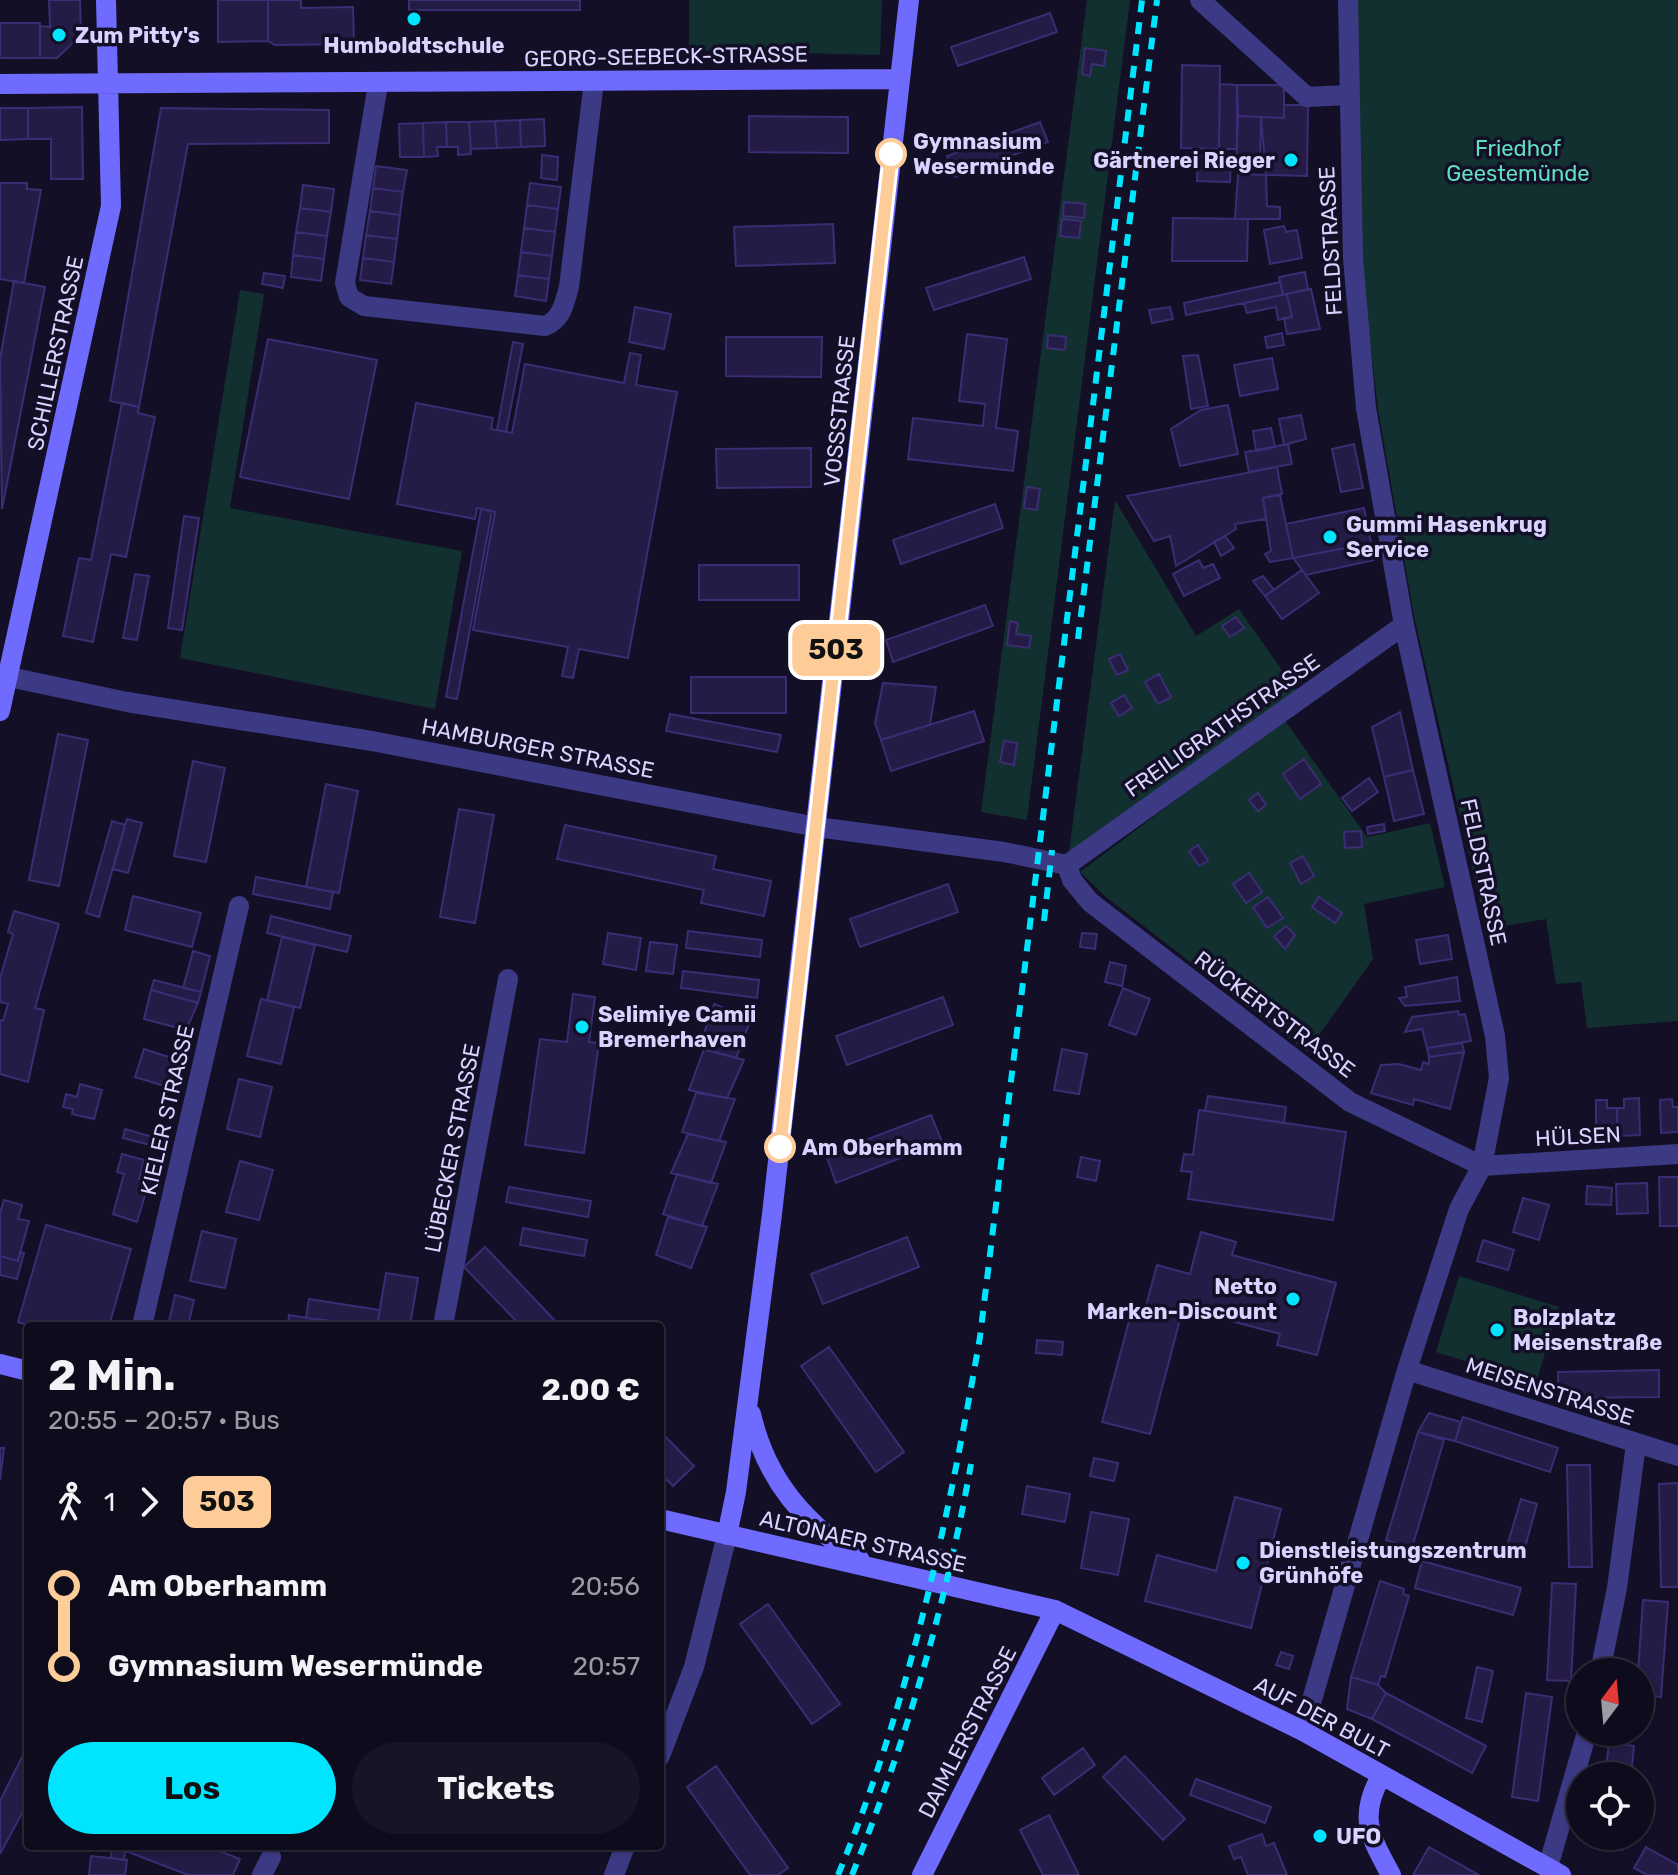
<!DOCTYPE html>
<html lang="de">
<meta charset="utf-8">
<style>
body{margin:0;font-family:Rubik,sans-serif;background:#171425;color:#f1f3f6;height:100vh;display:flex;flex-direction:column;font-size:30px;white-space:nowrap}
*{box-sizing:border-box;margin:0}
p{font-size:26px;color:#9b9ba3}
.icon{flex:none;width:44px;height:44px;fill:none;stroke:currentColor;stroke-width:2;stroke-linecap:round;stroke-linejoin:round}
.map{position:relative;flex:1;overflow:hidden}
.drawer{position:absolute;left:24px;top:1322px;width:640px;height:528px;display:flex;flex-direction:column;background:#0e0b1c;border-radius:8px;box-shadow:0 2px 6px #0004,0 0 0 2px #2e2b3b}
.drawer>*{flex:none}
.badge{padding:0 16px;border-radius:12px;font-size:28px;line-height:52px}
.needle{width:52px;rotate:16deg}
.controls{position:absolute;left:1566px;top:1658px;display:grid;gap:16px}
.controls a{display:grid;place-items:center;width:88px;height:88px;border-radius:50%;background:#0e0b1c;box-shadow:0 2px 6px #0004,0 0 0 2px #2e2b3b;font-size:40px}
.map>.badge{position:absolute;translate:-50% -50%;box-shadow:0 0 0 4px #fff}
.legs{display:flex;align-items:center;gap:12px;height:88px;padding:0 24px;font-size:26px}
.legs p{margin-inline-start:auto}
.summary{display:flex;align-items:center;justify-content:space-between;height:136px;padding:0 24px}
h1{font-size:44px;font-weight:700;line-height:60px}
.action{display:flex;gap:16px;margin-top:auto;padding:16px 24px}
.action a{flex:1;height:92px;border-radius:48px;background:#00e5ff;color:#111;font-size:32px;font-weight:700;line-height:92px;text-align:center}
.action a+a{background:#171425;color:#f1f3f6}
ul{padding:0 24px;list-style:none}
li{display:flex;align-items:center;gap:28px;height:80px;font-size:30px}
li i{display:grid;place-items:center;width:12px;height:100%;margin:0 10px;background:currentColor}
li i::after{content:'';width:20px;height:20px;margin:-10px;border:6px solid;border-radius:50%;background:#0e0b1c}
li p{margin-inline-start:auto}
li:first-child i{background:linear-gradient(#0000 50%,currentColor 0)}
li:last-child i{background:linear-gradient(currentColor 50%,#0000 0)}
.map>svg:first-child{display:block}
.green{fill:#12302f}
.building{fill:#241b47;stroke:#3b2d73;stroke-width:2}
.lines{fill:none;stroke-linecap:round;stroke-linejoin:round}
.street{stroke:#3d3a85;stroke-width:20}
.secondary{stroke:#6f6bff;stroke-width:20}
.rail{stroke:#00e5ff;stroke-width:6;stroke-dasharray:12 10;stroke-linecap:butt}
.line-1-casing{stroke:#fff;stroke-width:18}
.line-1{stroke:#fdcc99;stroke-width:12}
.poi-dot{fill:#00e5ff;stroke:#130f26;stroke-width:3}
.stop-1-dot{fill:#fff;stroke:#fdcc99;stroke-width:4}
.labels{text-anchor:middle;stroke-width:7;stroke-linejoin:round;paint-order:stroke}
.poi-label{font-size:22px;font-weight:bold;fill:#d9d4ff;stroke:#130f26;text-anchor:start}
.street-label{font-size:22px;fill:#d9d4ff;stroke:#130f26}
.stop-label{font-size:22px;font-weight:bold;fill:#d9d4ff;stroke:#130f26;text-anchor:start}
.park-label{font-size:22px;fill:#5fe0c0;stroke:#130f26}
</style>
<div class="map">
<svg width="1678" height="1875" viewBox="0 0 1678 1875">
<rect width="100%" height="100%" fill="#130f26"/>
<path class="green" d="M689,0H882L880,55L689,50Z
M1087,0H1130L1027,820L981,812Z
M1357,0H1678V1021L1587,1028L1581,982L1556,984L1546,919L1486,929L1414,616L1378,409L1361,264Z
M240,290L264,294L230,508L462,551L435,709L180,658Z
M1115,500L1196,636L1239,609L1298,693L1069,852Z
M1284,719L1367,837L1430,823L1445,887L1364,904L1373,959L1307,1052L1106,897L1080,872Z
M1459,1276L1559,1307L1536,1383L1436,1352Z"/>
<path class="building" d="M49,0H80L81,35L57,58H40V26L50,27Z
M218,0H268V41L218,42Z
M268,0H301V8L353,7L354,44L275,45L268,41Z
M409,0H580V10H409Z
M1050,13L1057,32L958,66L951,47Z
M0,23H40V58H0Z
M1085,48L1106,51L1104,66L1092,64L1090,76L1082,74Z
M1182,65L1220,66L1219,149L1181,148Z
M1220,84L1237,85V149H1219Z
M1237,85H1284V118L1238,116Z
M1284,105H1308L1307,176L1266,175L1261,117L1284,118Z
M82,107L83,179H51V139H28V108Z
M0,108H28V139L0,140Z
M161,108L329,110V143L188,144L139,407L110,401Z
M749,116L848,117V153L749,152Z
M1238,116L1261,117L1260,168H1236Z
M544,119L545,146L521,147L520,120Z
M520,120L521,147L497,148L495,121Z
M495,121L497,148L471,149L469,122Z
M446,122L447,147H437L438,156L424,157L423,123Z
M446,122H469L471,154L458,155V147H447Z
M1040,122L1048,142L955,177L947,156Z
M423,123L424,157H400L399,124Z
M542,155L558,157L557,180L541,178Z
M1198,156L1231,157L1230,182L1197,181Z
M376,166L407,170L403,192L373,188Z
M1238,174L1266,175L1267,206L1280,207V219H1235Z
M0,183H27V189L41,190L24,283L0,279Z
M530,183L561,187L558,209L527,205Z
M303,185L334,189L331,212L300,208Z
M373,188L403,192L400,215L370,211Z
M1064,202L1085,204L1084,218L1063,216Z
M527,205L558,209L555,232L524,228Z
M300,208L331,212L327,236L296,232Z
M370,211L400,215L397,239L366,235Z
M1173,218L1248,219L1247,261H1172Z
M1062,219L1081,221L1079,238L1060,236Z
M833,224L835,263L736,266L734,227Z
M1284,226L1286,232L1297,230L1302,258L1270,264L1264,230Z
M524,228L555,232L552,256L521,252Z
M296,232L327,236L324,259L293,255Z
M366,235L397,239L394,262L363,258Z
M521,252L552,256L549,279L518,275Z
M293,255L324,259L321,281L291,277Z
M1024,257L1031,279L934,310L926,288Z
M363,258L394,262L391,284L360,280Z
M1305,272L1308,289L1283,295L1279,277Z
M264,273L285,276L283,288L262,284Z
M518,275L549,279L546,301L515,296Z
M14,281L45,287L2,509L0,359Z
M1280,282L1283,295L1186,315L1184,303Z
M1311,289L1320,329L1287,334L1284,318L1292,317L1287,294Z
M1287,294L1292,317L1278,320L1276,307L1247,313L1244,303Z
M635,307L671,314L664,349L629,342Z
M1170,307L1173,319L1152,323L1149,310Z
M1282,333L1284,345L1267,348L1265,337Z
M967,334L1007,339L996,428L1018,431L1013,471L908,459L913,418L983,426L985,404L959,401Z
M1048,335L1066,337L1065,350L1047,348Z
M726,337H822L821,377L726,376Z
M268,339L377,360L349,499L240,477Z
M513,342L523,344L506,432L497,430Z
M630,353L641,355L636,385L677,392L628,658L579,649L573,678L562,676L568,647L473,630L495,512L477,508L475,519L397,504L416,403L493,418L491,429L512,433L525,364L624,383Z
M1198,355L1208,406L1191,409L1183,356Z
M1272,358L1278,389L1240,396L1234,365Z
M122,403L139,407L138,413L155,417L126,557L111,554L93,642L63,636L79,558L91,560Z
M1228,405L1238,454L1180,466L1171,429L1201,410Z
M1301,415L1306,439L1284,445L1279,419Z
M1271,428L1275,447L1256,451L1253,431Z
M1288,444L1292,464L1249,472L1245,452Z
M1354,444L1363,488L1341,492L1332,449Z
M811,448V487L717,488L716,449Z
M1277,467L1282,494L1263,498L1266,519L1235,524L1236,529L1176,566L1170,536L1154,541L1127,496Z
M1027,487L1040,489L1037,510L1024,508Z
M1280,495L1293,558L1270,562L1265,554L1271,551L1263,498Z
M995,504L1003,528L901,564L893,540Z
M1364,508L1371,543L1293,558L1286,524Z
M481,509L492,511L457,699L446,697Z
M184,516L199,518L182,630L168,628Z
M1225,536L1234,548L1221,556L1214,542Z
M1371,543L1374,560L1306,575L1293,558Z
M1199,560L1203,568L1213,564L1220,578L1184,596L1173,574Z
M699,565H799V600H699Z
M1302,570L1319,593L1282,619L1265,596Z
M135,574L149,576L137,640L123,638Z
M1263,576L1274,590L1265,596L1253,581Z
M985,605L993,626L893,662L886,640Z
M1236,617L1244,628L1230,637L1222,626Z
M1010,621L1018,623L1016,634L1031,636L1029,648L1007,645Z
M1120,654L1128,670L1117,675L1109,659Z
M1159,674L1171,697L1158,704L1145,682Z
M691,677H786V713H691Z
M883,683L936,687L930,725L881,740L875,723Z
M1124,695L1132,708L1119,716L1111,703Z
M974,711L984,741L891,771L881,740Z
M1400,712L1413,770L1384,777L1372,727Z
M670,714L781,735L777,752L666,731Z
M58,734L88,740L59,886L29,880Z
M1004,741L1017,743L1014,765L1000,762Z
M1304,759L1321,784L1300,799L1283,774Z
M193,761L225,768L206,862L174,856Z
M1413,770L1424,814L1394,821L1384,777Z
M1369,778L1378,792L1352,811L1342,798Z
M326,784L358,791L339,893L306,887Z
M1258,793L1266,805L1258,811L1249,800Z
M459,809L494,815L475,923L440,917Z
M127,819L142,823L128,873L113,869Z
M112,821L125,825L99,917L86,913Z
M1384,824L1385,831L1368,834L1367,827Z
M565,825L716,856L713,869L771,881L764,916L701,903L704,890L557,859Z
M1361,831L1362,847L1345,848L1344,832Z
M1198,845L1208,861L1199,866L1189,851Z
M1303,856L1314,876L1301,884L1290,863Z
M1249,873L1262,892L1246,903L1233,884Z
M256,877L333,892L330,909L253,894Z
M948,884L958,912L860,947L850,919Z
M133,896L201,913L192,947L125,930Z
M1268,897L1283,918L1267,928L1253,907Z
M1319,897L1342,913L1335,923L1312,907Z
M14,911L59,924L35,1008L44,1010L28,1082L0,1074V1020L3,1021L8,1004L0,1002V978L13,934L8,932Z
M271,916L351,936L347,952L267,933Z
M1286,926L1295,935L1285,949L1274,936Z
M688,931L762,940L760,957L686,948Z
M608,933L641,938L636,970L603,964Z
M1082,933L1097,934L1095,949L1080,947Z
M1448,935L1452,959L1420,964L1416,940Z
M282,937L315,945L300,1008L267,1000Z
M650,942L677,945L673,974L646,971Z
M193,951L210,956L201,992L183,988Z
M1110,962L1126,966L1122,986L1105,982Z
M683,971L759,980L757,998L681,988Z
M1457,977L1460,1001L1405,1006L1399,998L1407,997L1405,987Z
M154,980L201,992L198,1003L151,990Z
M1123,988L1150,999L1136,1035L1109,1025Z
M151,990L198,1003L186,1030L144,1019Z
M573,994L595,997L589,1042L599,1043L584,1153L525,1145L540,1039L567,1042Z
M943,997L953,1025L847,1065L836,1036Z
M261,999L294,1007L281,1064L247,1056Z
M714,1004L751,1019L736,1058L699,1048Z
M1458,1011L1459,1015L1465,1014L1471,1041L1427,1048L1422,1029L1405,1032L1412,1017Z
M1462,1043L1464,1052L1429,1057L1427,1048Z
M144,1049L184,1062L178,1083L170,1081L168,1087L135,1077Z
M704,1049L744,1060L727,1098L689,1090Z
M1062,1049L1087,1054L1079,1094L1054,1090Z
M1464,1052L1450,1109L1414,1099L1413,1105L1371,1093L1381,1065L1399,1064L1421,1070L1423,1062L1429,1064V1057Z
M239,1079L272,1087L260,1137L227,1129Z
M80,1084L102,1090L94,1119L72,1114L73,1109L63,1107L66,1094L77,1097Z
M696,1093L735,1099L719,1141L682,1132Z
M1208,1096L1286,1107L1284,1123L1205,1111Z
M1639,1098L1640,1135L1617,1136V1108H1624V1099Z
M1672,1099L1673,1107H1678V1132L1661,1133L1660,1100Z
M1596,1100H1607V1108H1617V1136H1596Z
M1199,1110L1346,1132L1333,1220L1188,1199L1192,1172L1181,1171L1184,1154L1193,1155Z
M931,1115L942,1142L836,1183L826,1155Z
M125,1129L156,1138L154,1146L123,1138Z
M688,1134L726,1142L711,1183L671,1173Z
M122,1154L144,1160L139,1179L149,1182L137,1222L113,1214L124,1174L117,1172Z
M1081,1157L1100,1161L1096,1181L1077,1177Z
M240,1161L273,1170L259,1220L226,1212Z
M677,1174L718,1184L702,1226L663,1214Z
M1659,1177H1678V1226H1660Z
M1647,1183L1648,1213L1617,1214L1616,1184Z
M1587,1186L1612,1188L1611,1205L1586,1204Z
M509,1187L591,1201L588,1217L506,1202Z
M1523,1198L1549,1205L1539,1240L1513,1232Z
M4,1200L22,1205L18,1219L29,1221L18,1261L0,1256V1213Z
M668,1217L707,1227L691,1268L656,1255Z
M46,1225L131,1249L109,1326H31L18,1322Z
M523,1228L587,1240L584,1256L520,1245Z
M202,1231L236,1239L225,1288L190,1281Z
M1201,1232L1236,1242L1232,1255L1336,1283L1317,1355L1277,1345L1280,1334L1183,1308L1150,1434L1102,1422L1132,1310L1144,1313L1157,1265L1190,1274Z
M907,1237L919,1267L823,1304L811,1274Z
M1483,1240L1514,1250L1508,1270L1477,1261Z
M485,1247L509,1272L560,1326H521L464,1267Z
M20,1252L24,1253L17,1279L0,1275V1256L18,1261Z
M386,1273L418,1278L410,1326H377Z
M175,1295L194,1300L188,1326H168Z
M309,1299L380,1310L377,1326L306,1318Z
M289,1315L349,1325L348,1326H288Z
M1037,1340L1063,1342L1062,1355L1036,1353Z
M829,1347L904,1452L876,1472L801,1366Z
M1659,1370V1397L1558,1398V1372Z
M1429,1413L1461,1422L1455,1441L1418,1432Z
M1463,1417L1558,1448L1550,1472L1455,1441Z
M660,1431L694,1466L673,1486L660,1473Z
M1418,1432L1444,1440L1412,1548L1386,1540Z
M0,1448H4L0,1480Z
M1094,1458L1118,1463L1114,1481L1090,1476Z
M1567,1465H1590L1592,1567H1569Z
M1678,1483V1587H1661L1659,1484Z
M1027,1486L1070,1494L1065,1522L1022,1514Z
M1235,1497L1281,1509L1251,1628L1145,1601L1157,1555L1216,1571Z
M1521,1499L1537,1504L1524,1551L1507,1546Z
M1091,1512L1129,1519L1118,1575L1081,1568Z
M1422,1561L1521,1588L1513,1615L1415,1588Z
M1380,1581L1404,1589L1403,1594L1409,1596L1385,1677L1381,1676L1378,1685L1351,1677Z
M1552,1583L1576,1584L1571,1681L1547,1680Z
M1643,1600L1668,1602L1661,1697L1640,1695L1638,1672Z
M768,1604L840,1704L812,1724L740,1624Z
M1281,1652L1293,1656L1289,1669L1276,1665Z
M1477,1667L1493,1671L1482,1722L1466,1718Z
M1351,1677L1378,1685L1386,1693L1372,1719L1347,1709Z
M1386,1693L1486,1746L1472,1773L1372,1719Z
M1526,1693L1552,1697L1538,1801L1512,1797Z
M1609,1743L1634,1746L1631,1776H1605Z
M28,1745V1802L0,1854V1801Z
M1083,1748L1095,1765L1054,1795L1042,1778Z
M1125,1756L1185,1819L1163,1840L1103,1777Z
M716,1766L788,1868L778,1875H750L687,1787Z
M1196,1779L1271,1807L1265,1823L1190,1795Z
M1049,1815L1079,1875H1043L1020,1830Z
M1262,1834L1266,1846L1274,1843L1287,1875H1248L1241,1857L1234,1859L1229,1846Z
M1598,1836H1624L1622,1850L1597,1846Z
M112,1846L125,1851L124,1860L111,1858Z
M113,1846H207L240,1859L233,1875H188Z
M1429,1847L1479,1875H1413Z
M1646,1847L1678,1865V1875H1647L1634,1868Z
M91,1856L127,1860L125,1875H89Z"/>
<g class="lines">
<path class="street" d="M1200,0L1307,97L1348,95
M378,84L345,283L349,297L364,306L545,326C562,319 564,304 569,287L594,81
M0,675L127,702L372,741L817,827L1004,852L1067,865
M1067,865L1072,880L1090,902L1350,1102L1482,1166L1678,1154
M1067,865L1404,625
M142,1326L239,906
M443,1326L508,979
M1407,1370L1678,1456
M1600,1672L1617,1588L1636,1444
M1303,1731L1407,1370L1459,1209L1482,1166L1499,1078L1495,1036L1404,625L1366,408L1353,258L1348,0
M660,1756L694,1667L727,1535
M1548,1867L1587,1732
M262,1875L271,1857
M614,1875L625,1846"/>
<path class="secondary" d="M0,84L900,79
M0,711L111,206L106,0
M0,1364L28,1371
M751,1414C766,1480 804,1523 860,1560
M660,1519L1055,1610L1303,1731L1561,1875
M727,1535L736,1492L772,1214L909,0
M1381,1776C1358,1817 1370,1836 1391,1875
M922,1875L1055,1610"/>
<path class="rail" d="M1078,639L1157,0
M1044,921L1052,850
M838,1875C910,1701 948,1522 980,1337L1142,0
M852,1875C906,1742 946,1605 971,1464"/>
</g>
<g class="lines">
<g class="line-1-casing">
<path id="line-1" d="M780,1147L891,154"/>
</g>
<use href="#line-1" class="line-1"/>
</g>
<g class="poi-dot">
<circle cx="414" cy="19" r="8"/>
<circle cx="59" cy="35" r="8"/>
<circle cx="1291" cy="160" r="8"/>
<circle cx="1330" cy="537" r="8"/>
<circle cx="582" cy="1027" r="8"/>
<circle cx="1293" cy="1299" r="8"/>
<circle cx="1497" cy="1330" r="8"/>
<circle cx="1243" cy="1563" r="8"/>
<circle cx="1320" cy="1836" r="8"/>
</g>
<g class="stop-1-dot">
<circle cx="891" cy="154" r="14"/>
<circle cx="780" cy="1147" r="14"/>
</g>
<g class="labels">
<g class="poi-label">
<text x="75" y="43">Zum Pitty's</text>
<text x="414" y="53" text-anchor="middle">Humboldtschule</text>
<text x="1275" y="168" text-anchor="end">Gärtnerei Rieger</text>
<text x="1346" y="532">Gummi Hasenkrug<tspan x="1346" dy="25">Service</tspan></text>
<text x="598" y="1022">Selimiye Camii<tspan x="598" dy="25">Bremerhaven</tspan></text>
<text x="1277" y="1294" text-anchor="end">Netto<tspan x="1277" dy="25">Marken-Discount</tspan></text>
<text x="1513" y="1325">Bolzplatz<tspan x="1513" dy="25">Meisenstraße</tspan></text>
<text x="1259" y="1558">Dienstleistungszentrum<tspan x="1259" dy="25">Grünhöfe</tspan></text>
<text x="1336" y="1844">UFO</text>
</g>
<g class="street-label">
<text transform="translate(666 56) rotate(-1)" y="8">GEORG-SEEBECK-STRASSE</text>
<text transform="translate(1330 241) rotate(-93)" y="8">FELDSTRASSE</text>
<text transform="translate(55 353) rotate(-78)" y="8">SCHILLERSTRASSE</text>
<text transform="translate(839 411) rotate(-84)" y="8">VOSSSTRASSE</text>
<text transform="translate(1222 725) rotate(-35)" y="8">FREILIGRATHSTRASSE</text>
<text transform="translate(538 748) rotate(11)" y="8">HAMBURGER STRASSE</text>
<text transform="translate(1484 872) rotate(78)" y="8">FELDSTRASSE</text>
<text transform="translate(1275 1014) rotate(37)" y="8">RÜCKERTSTRASSE</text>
<text transform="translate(167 1110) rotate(-77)" y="8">KIELER STRASSE</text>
<text transform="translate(1578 1136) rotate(-3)" y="8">HÜLSEN</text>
<text transform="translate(452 1148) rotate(-79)" y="8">LÜBECKER STRASSE</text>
<text transform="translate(1550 1391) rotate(18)" y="8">MEISENSTRASSE</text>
<text transform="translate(863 1541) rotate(13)" y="8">ALTONAER STRASSE</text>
<text transform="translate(1322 1717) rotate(28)" y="8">AUF DER BULT</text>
<text transform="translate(967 1732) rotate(-63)" y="8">DAIMLERSTRASSE</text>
</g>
<g class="stop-label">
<text x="913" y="149">Gymnasium<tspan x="913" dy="25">Wesermünde</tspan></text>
<text x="802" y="1155">Am Oberhamm</text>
</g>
<g class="park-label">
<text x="1518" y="156">Friedhof<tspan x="1518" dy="25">Geestemünde</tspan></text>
</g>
</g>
</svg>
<div class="controls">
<a><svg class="needle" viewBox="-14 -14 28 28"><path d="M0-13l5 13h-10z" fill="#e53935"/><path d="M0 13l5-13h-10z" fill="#9b9ba3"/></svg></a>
<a><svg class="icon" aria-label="locate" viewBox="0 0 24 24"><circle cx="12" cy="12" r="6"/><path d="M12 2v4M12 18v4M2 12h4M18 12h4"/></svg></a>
</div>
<b class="badge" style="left:836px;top:650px;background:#fdcc99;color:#111">503</b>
<section class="drawer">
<div class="summary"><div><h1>2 Min.</h1><p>20:55 – 20:57 · Bus</p></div><b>2.00 €</b></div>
<div class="legs"><svg class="icon" aria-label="walk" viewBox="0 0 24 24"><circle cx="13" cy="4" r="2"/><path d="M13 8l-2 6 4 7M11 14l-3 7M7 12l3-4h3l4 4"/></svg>1<svg class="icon" aria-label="forward" viewBox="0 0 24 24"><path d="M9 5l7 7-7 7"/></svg><b class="badge" style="background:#fdcc99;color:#111">503</b></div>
<ul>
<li><i style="color:#fdcc99"></i><b>Am Oberhamm</b><p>20:56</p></li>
<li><i style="color:#fdcc99"></i><b>Gymnasium Wesermünde</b><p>20:57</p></li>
</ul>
<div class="action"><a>Los</a><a>Tickets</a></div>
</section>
</div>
